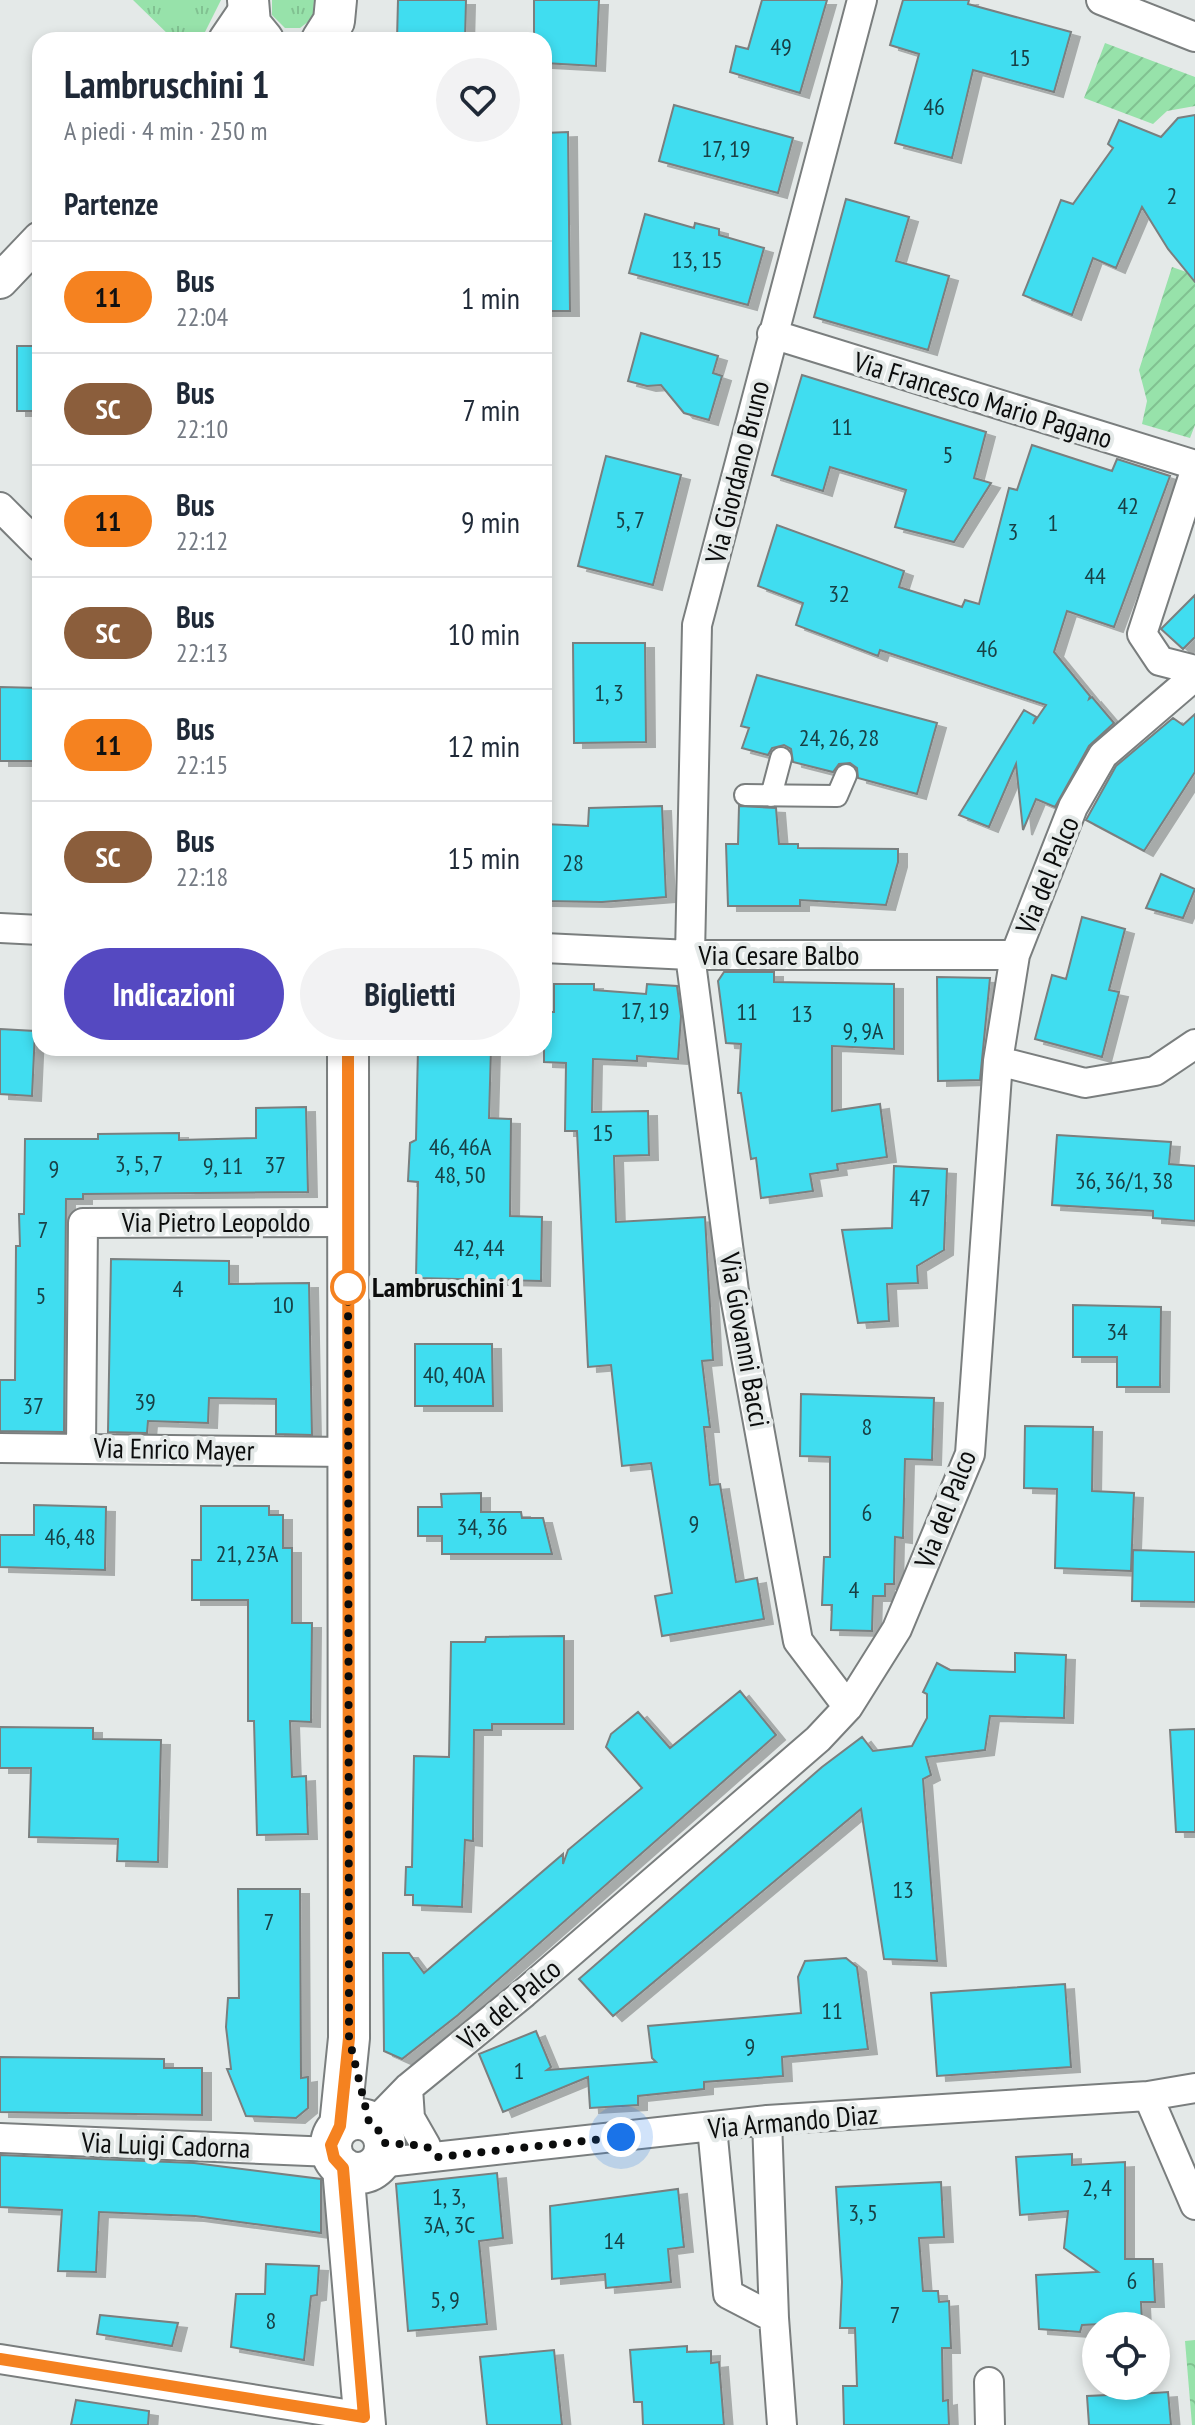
<!DOCTYPE html>
<html lang="it">
<meta charset="utf-8">
<style>
body{margin:0;font-family:"PT Sans Narrow",sans-serif;background:#f2f2f3;color:#1f2937;height:100vh;display:flex;flex-direction:column;font-size:30px;white-space:nowrap}
*{box-sizing:border-box;margin:0}
p{font-size:26px;color:#747a83}
.icon{flex:none;width:44px;height:44px;fill:none;stroke:currentColor;stroke-width:2;stroke-linecap:round;stroke-linejoin:round}
.map{position:relative;flex:1;overflow:hidden}
.drawer{position:absolute;left:32px;top:32px;width:520px;height:1024px;display:flex;flex-direction:column;background:#fff;border-radius:24px;box-shadow:0 4px 12px #0003}
.drawer>*{flex:none}
.badge{padding:0 16px;border-radius:26px;font-size:28px;line-height:52px}
.buttons{position:absolute;left:1082px;top:2312px;display:grid;gap:16px}
.buttons a{display:grid;place-items:center;width:88px;height:88px;border-radius:50%;background:#fff;box-shadow:0 4px 12px #0003;font-size:40px}
.you{position:absolute;width:40px;height:40px;margin:-20px;border:6px solid #fff;border-radius:50%;background:#1a73e8;box-shadow:0 0 0 12px #1a73e833}
.map>.badge{position:absolute;translate:-50% -50%;box-shadow:0 0 0 4px #fff}
h2{padding:0 32px;font-size:30px;line-height:72px}
.round{display:grid;place-items:center;flex:none;width:84px;height:84px;border-radius:42px;background:#f2f2f3}
.summary{display:flex;align-items:center;justify-content:space-between;height:136px;padding:0 32px}
h1{font-size:38px;font-weight:700;line-height:60px}
.button{display:flex;gap:16px;margin-top:auto;padding:16px 32px}
.button a{flex:1;height:92px;border-radius:48px;background:#5549c1;color:#fff;font-size:32px;font-weight:700;line-height:92px;text-align:center}
.button a+a{background:#f2f2f3;color:#1f2937}
ul{padding:0;list-style:none}
li{display:flex;align-items:center;gap:24px;height:112px;padding:0 32px;border-top:2px solid #e0e1e3}
li div{flex:1}
li b{display:block;font-size:30px}
li em{font-style:normal}
li .badge{min-width:88px;font-weight:700;text-align:center}
.map>svg:first-child{display:block}
.grass{fill:url(#grass-tufts)}
.park{fill:url(#park-crowns)}
.garden{fill:url(#garden-furrows)}
.building{fill:#40ddf0;stroke:#7a7f7f;stroke-width:2;filter:url(#shadow)}
.lines{fill:none;stroke-linecap:round;stroke-linejoin:round}
.pedestrian-casing{stroke:#7a7e7e;stroke-width:24}
.minor-casing{stroke:#7a7e7e;stroke-width:32}
.tertiary-casing{stroke:#7a7e7e;stroke-width:38}
.secondary-casing{stroke:#7a7e7e;stroke-width:44}
.pedestrian{stroke:#fff;stroke-width:20}
.minor{stroke:#fff;stroke-width:28}
.tertiary{stroke:#fff;stroke-width:34}
.secondary{stroke:#fff;stroke-width:40}
.line-casing{stroke:#fff;stroke-width:18}
.line{stroke:#f58220;stroke-width:12}
.walk{stroke:#0b0c0c;stroke-width:8;stroke-dasharray:0 14.4}
.stop-dot{fill:#fff;stroke:#f58220;stroke-width:4}
.labels{text-anchor:middle;stroke-width:8;stroke-linejoin:round;paint-order:stroke}
.number-label{font-size:24px;fill:#184045}
.street-label{font-size:28px;fill:#0b0c0c;stroke:#e4e9e8}
.stop-label{font-size:28px;font-weight:bold;fill:#0b0c0c;stroke:#e4e9e8;text-anchor:start}
</style>
<div class="map">
<svg width="1195" height="2425" viewBox="0 0 1195 2425">
<defs>
<pattern id="grass-tufts" width="24" height="20" patternUnits="userSpaceOnUse" patternTransform="scale(2)"><rect width="24" height="20" fill="#97e2aa"/><path d="M3 7l-1-3M5 7V3M7 7l1-3M15 17l-1-3M17 17v-4M19 17l1-3" fill="none" stroke="#81c191"/></pattern>
<pattern id="park-crowns" width="20" height="18" patternUnits="userSpaceOnUse" patternTransform="scale(2)"><rect width="20" height="18" fill="#97e2aa"/><path d="M2 6a3 3 0 1 1 6 0M12 15a3 3 0 1 1 6 0" fill="none" stroke="#81c191"/></pattern>
<pattern id="garden-furrows" width="10" height="10" patternUnits="userSpaceOnUse" patternTransform="scale(2)"><rect width="10" height="10" fill="#97e2aa"/><path d="M-1 1l2-2M0 10L10 0M9 11l2-2" fill="none" stroke="#81c191"/></pattern>
<filter id="shadow"><feDropShadow dx="9" dy="5" stdDeviation="0" flood-color="#0004"/></filter>
</defs>
<rect width="100%" height="100%" fill="#e4e9e8"/>
<path class="grass" d="M133,0H221L201,40H174Z
M272,0H314L313,18L300,28H285L272,15Z"/>
<path class="park" d="M1195,2340V2425H1192L1185,2341Z"/>
<path class="garden" d="M1105,43L1195,77V106L1167,111L1153,124L1084,98Z
M1172,267L1195,275V425L1190,438L1142,424L1147,401L1139,370Z"/>
<path class="building" d="M398,0H466L465,40H397Z
M534,0H599L596,66L544,63V40H534Z
M762,0H827L800,93L730,72L736,46L748,49Z
M903,0H969L968,4L1071,32L1054,92L973,70L952,158L895,143L919,54L890,45Z
M674,105L793,138L778,193L659,161Z
M1195,115V282L1168,249L1142,207L1116,268L1093,258L1072,315L1023,295L1061,200L1073,204L1113,148L1108,144L1119,120L1161,137L1178,118Z
M568,132L570,311H544V133Z
M846,199L909,217L896,261L949,276L928,350L814,317Z
M645,214L694,228L695,223L719,229V235L764,248L748,305L629,273Z
M641,333L718,356L713,373L722,376L709,420L684,413L661,385L647,386L628,381Z
M17,346H40V411H17Z
M802,375L986,432L974,478L991,483L954,542L895,527L906,490L830,467L823,491L772,475Z
M1032,445L1112,471L1117,459L1170,476L1114,627L1067,611L1054,652L1090,696L1089,699L1092,697L1114,723L1089,746L1055,807L1036,799L1023,830L1016,764L989,827L959,815L1024,710L1036,717L1033,724L1046,705L880,650L878,656L796,625L803,603L758,586L777,525L904,571L899,587L962,607L965,600L979,604L1009,488L1017,490Z
M606,456L681,475L653,585L578,566Z
M1195,595V637L1183,649L1161,629Z
M573,643H645L646,742L574,743Z
M757,675L937,723L917,794L858,778L857,768L850,763L839,764L833,772L793,762L791,749L784,745L772,748L768,755L742,748L749,728L741,726Z
M0,687L40,688V761H0Z
M1195,714V772L1144,851L1086,820L1116,766L1173,718L1183,725Z
M662,806L666,897L602,902L544,901V824L588,826L589,808Z
M739,806L776,808L779,844H798V848L898,849V862L886,905L800,900V906H728L726,844H738Z
M1161,874L1195,889L1183,918L1146,908Z
M1082,917L1125,929L1109,990L1119,992L1102,1057L1035,1039L1052,975L1066,979Z
M724,972H774V982L894,984V1049L832,1046V1111L880,1104L887,1157L837,1164L838,1170L810,1174L813,1191L761,1198L756,1158L751,1159L741,1093H738L741,1044L726,1043L718,981Z
M937,977L990,978L980,1080L938,1081Z
M554,984H594V990L646,994L647,984L677,986L681,1016L678,1059L637,1056V1061L593,1059L592,1112L648,1111L649,1155L614,1156L616,1222L705,1217L713,1360L702,1361L710,1427H704L710,1485L720,1484L736,1582L757,1578L764,1619L662,1636L655,1596L672,1593L651,1463L622,1466L611,1365L588,1367L577,1131H565L566,1063L544,1062V1012H554Z
M0,1029L35,1031L32,1096L0,1094Z
M418,1048H491L489,1118L511,1119L510,1216L542,1217L541,1281L416,1278L418,1182L408,1181L410,1143L416,1140Z
M306,1107L308,1192L83,1194V1199H66L64,1432L0,1431V1380H15L16,1246H20L19,1214H24L25,1139H98V1134L179,1133V1140L256,1138V1108Z
M1057,1135L1171,1142L1169,1164L1195,1166V1221L1153,1218V1211L1052,1205Z
M894,1166L947,1169L944,1250L917,1266L918,1283L887,1284L889,1321L858,1323L842,1230L892,1228Z
M111,1259L229,1261V1284L309,1283L312,1435L276,1434V1399L209,1398L208,1423L148,1421L147,1433L108,1432Z
M1073,1305L1161,1307L1160,1387H1117V1357H1073Z
M415,1344H492L493,1406H415Z
M801,1394L934,1398L932,1460L905,1459L903,1538L895,1537L894,1584H885V1596H873L872,1631L831,1630L832,1605H822L824,1557H830V1457L800,1456Z
M1025,1426L1093,1427L1092,1491L1134,1493L1131,1571L1055,1568L1057,1489L1024,1488Z
M481,1493V1512H521L522,1518H543L552,1554H442V1536H418V1507H442L441,1494Z
M34,1505L106,1507L105,1570L0,1567V1535H34Z
M201,1506H269V1515H283V1548H292V1623H312L311,1722L290,1721L292,1777L306,1776L308,1834L257,1835L254,1721H248V1600H192V1560H201Z
M1133,1550L1195,1552V1602L1132,1601Z
M564,1636V1724H492V1730H474L473,1841L465,1840L462,1907L413,1905V1895H405L406,1867H412L414,1756L449,1757L451,1642H485L486,1637Z
M1015,1653L1066,1655L1064,1718L990,1716L985,1750L926,1757L931,1775L923,1779L937,1961L884,1959L861,1809L613,2016L579,1979L822,1767L862,1737L873,1751L912,1746L927,1718V1694L923,1692L937,1663L950,1670L1015,1672Z
M740,1691L776,1735L458,2015L402,2059L384,2051L383,1953H409L424,1973L563,1854V1864L568,1850L642,1788L606,1747L611,1734L638,1712L670,1748Z
M0,1727L93,1728V1739L161,1740L158,1862L117,1861L118,1839L29,1837L31,1768H0Z
M1195,1729V1832H1176L1170,1730Z
M238,1889H300L301,2078L308,2077V2108L296,2118L246,2116L227,2069H231L226,2027L228,1998H239Z
M846,1958L857,1967L868,2049L782,2057L783,2076L704,2082V2089L638,2096V2105L590,2108L588,2077L503,2112L479,2054L536,2031L551,2067L547,2070L656,2062L652,2058L648,2026L801,2013L798,1977L805,1961Z
M1065,1984L1071,2067L937,2076L931,1993Z
M0,2057L164,2059V2068H202V2115L0,2112Z
M1072,2154V2165L1125,2162V2259H1153L1155,2302H1141L1142,2322L1082,2325L1080,2332L1039,2329L1036,2275L1098,2272L1064,2248L1068,2211L1020,2215L1016,2157Z
M0,2155L194,2163L321,2179V2233L195,2216L99,2212L96,2272L58,2271L62,2210L0,2207Z
M497,2173L503,2238L479,2241L487,2324L408,2331L396,2184Z
M941,2182L944,2237L919,2238L923,2291H938L939,2302L949,2301L951,2348H942L943,2401L948,2400L949,2425H844L843,2386H857L855,2328H840L842,2282L836,2187Z
M678,2189L684,2247L668,2249L671,2282L606,2288L605,2274L552,2279L550,2206Z
M266,2264L319,2266L317,2295L311,2296L304,2360L231,2347L236,2294H265Z
M100,2315L178,2323L172,2346L97,2334Z
M687,2346V2352L711,2351V2363L719,2362L724,2425H643L642,2402H634L630,2350Z
M554,2350L562,2425H487L480,2357Z
M1140,2386V2394L1168,2392L1171,2425H1089L1087,2396L1108,2395L1107,2388Z
M76,2400L149,2411L148,2425H71Z"/>
<g class="lines">
<g class="pedestrian-casing">
<path id="pedestrian" d="M745,795L837,796L846,775
M771,796L781,758"/>
</g>
<g class="minor-casing">
<path id="minor" d="M1101,0L1195,37
M772,334L1195,465
M1195,471L1142,634L1160,661L1195,670
M0,507L40,547
M0,928L40,930
M544,948L690,955H1015
M998,1061L1085,1083L1155,1071L1195,1044
M0,1448L349,1452
M81,1448L83,1223L348,1222
M848,1707L798,1641L734,1291L690,955L697,625L862,0
M408,2088L410,2118L426,2146
M1148,2096L1195,2205
M767,2120L774,2318L782,2425
M373,2124L408,2088L524,1993L818,1739L848,1707L897,1629L970,1454L998,1061L1015,955L1073,807L1103,755L1195,676
M712,2127L728,2294L774,2318
M0,2138L332,2152
M379,2163L767,2120L1148,2096L1195,2088
M0,2359L364,2417
M989,2382L990,2425"/>
</g>
<g class="tertiary-casing">
<path id="tertiary" d="M226,40L247,9
M0,281L40,239"/>
</g>
<g class="secondary-casing">
<path id="secondary" d="M248,0L250,24L263,40
M322,40L334,21L336,0
M331 2146a27 27 0 1 1 54 0a27 27 0 1 1-54 0Z
M340,2126L349,2038L348,1048
M343,2168L365,2425"/>
</g>
<use href="#pedestrian" class="pedestrian"/>
<use href="#minor" class="minor"/>
<use href="#tertiary" class="tertiary"/>
<use href="#secondary" class="secondary"/>
</g>
<g class="lines">
<g class="line-casing">
<path id="line" d="M0,2359L364,2417L343,2168L334,2158L331,2145L340,2126L349,2038L348,1048"/>
</g>
<use href="#line" class="line"/>
<path class="walk" d="M348,1287V1280L349,2038L369,2122L379,2131L385,2143L426,2146L438,2157L621,2137"/>
</g>
<circle class="stop-dot" cx="348" cy="1287" r="16"/>
<g class="labels">
<g class="number-label">
<text x="781" y="55">49</text>
<text x="1020" y="66">15</text>
<text x="934" y="115">46</text>
<text x="726" y="157">17, 19</text>
<text x="1172" y="204">2</text>
<text x="697" y="268">13, 15</text>
<text x="842" y="435">11</text>
<text x="948" y="463">5</text>
<text x="1128" y="514">42</text>
<text x="630" y="528">5, 7</text>
<text x="1053" y="531">1</text>
<text x="1013" y="540">3</text>
<text x="1095" y="584">44</text>
<text x="839" y="602">32</text>
<text x="987" y="657">46</text>
<text x="609" y="701">1, 3</text>
<text x="839" y="746">24, 26, 28</text>
<text x="573" y="871">28</text>
<text x="645" y="1019">17, 19</text>
<text x="747" y="1020">11</text>
<text x="802" y="1022">13</text>
<text x="863" y="1039">9, 9A</text>
<text x="603" y="1141">15</text>
<text x="460" y="1155">46, 46A<tspan x="460" dy="28">48, 50</tspan></text>
<text x="139" y="1172">3, 5, 7</text>
<text x="275" y="1173">37</text>
<text x="223" y="1174">9, 11</text>
<text x="54" y="1177">9</text>
<text x="1124" y="1189">36, 36/1, 38</text>
<text x="920" y="1206">47</text>
<text x="43" y="1238">7</text>
<text x="479" y="1256">42, 44</text>
<text x="178" y="1297">4</text>
<text x="41" y="1304">5</text>
<text x="283" y="1313">10</text>
<text x="1117" y="1340">34</text>
<text x="454" y="1383">40, 40A</text>
<text x="145" y="1410">39</text>
<text x="33" y="1414">37</text>
<text x="867" y="1435">8</text>
<text x="867" y="1521">6</text>
<text x="694" y="1532">9</text>
<text x="482" y="1535">34, 36</text>
<text x="70" y="1545">46, 48</text>
<text x="247" y="1562">21, 23A</text>
<text x="854" y="1598">4</text>
<text x="903" y="1898">13</text>
<text x="269" y="1930">7</text>
<text x="832" y="2019">11</text>
<text x="750" y="2055">9</text>
<text x="519" y="2079">1</text>
<text x="1097" y="2196">2, 4</text>
<text x="449" y="2205">1, 3,<tspan x="449" dy="28">3A, 3C</tspan></text>
<text x="863" y="2221">3, 5</text>
<text x="614" y="2249">14</text>
<text x="1132" y="2289">6</text>
<text x="445" y="2308">5, 9</text>
<text x="895" y="2323">7</text>
<text x="271" y="2329">8</text>
</g>
<g class="street-label">
<text transform="translate(983 400) rotate(17)" y="10">Via Francesco Mario Pagano</text>
<text transform="translate(737 472) rotate(-76)" y="10">Via Giordano Bruno</text>
<text transform="translate(1047 875) rotate(-68)" y="10">Via del Palco</text>
<text x="779" y="965">Via Cesare Balbo</text>
<text x="216" y="1232">Via Pietro Leopoldo</text>
<text transform="translate(745 1340) rotate(80)" y="10">Via Giovanni Bacci</text>
<text transform="translate(174 1449) rotate(1)" y="10">Via Enrico Mayer</text>
<text transform="translate(945 1509) rotate(-69)" y="10">Via del Palco</text>
<text transform="translate(509 2004) rotate(-40)" y="10">Via del Palco</text>
<text transform="translate(793 2121) rotate(-5)" y="10">Via Armando Diaz</text>
<text transform="translate(166 2145) rotate(2)" y="10">Via Luigi Cadorna</text>
</g>
<g class="stop-label">
<text x="372" y="1297">Lambruschini 1</text>
</g>
</g>
</svg>
<div class="buttons">
<a><svg class="icon" aria-label="locate" viewBox="0 0 24 24"><circle cx="12" cy="12" r="6"/><path d="M12 2v4M12 18v4M2 12h4M18 12h4"/></svg></a>
</div>
<div class="you" style="left:621px;top:2137px"></div>
<section class="drawer">
<div class="summary"><div><h1>Lambruschini 1</h1><p>A piedi · 4 min · 250 m</p></div><a class="round"><svg class="icon" aria-label="heart" viewBox="0 0 24 24"><path d="M12 20l-8-8c-3-5 5-10 8-4 3-6 11-1 8 4z"/></svg></a></div>
<h2>Partenze</h2>
<ul>
<li><span class="badge" style="background:#f58220;color:#111">11</span><div><b>Bus</b><p>22:04</p></div><em>1 min</em></li>
<li><span class="badge" style="background:#8b5e3c;color:#fff">SC</span><div><b>Bus</b><p>22:10</p></div><em>7 min</em></li>
<li><span class="badge" style="background:#f58220;color:#111">11</span><div><b>Bus</b><p>22:12</p></div><em>9 min</em></li>
<li><span class="badge" style="background:#8b5e3c;color:#fff">SC</span><div><b>Bus</b><p>22:13</p></div><em>10 min</em></li>
<li><span class="badge" style="background:#f58220;color:#111">11</span><div><b>Bus</b><p>22:15</p></div><em>12 min</em></li>
<li><span class="badge" style="background:#8b5e3c;color:#fff">SC</span><div><b>Bus</b><p>22:18</p></div><em>15 min</em></li>
</ul>
<div class="button"><a>Indicazioni</a><a>Biglietti</a></div>
</section>
</div>
